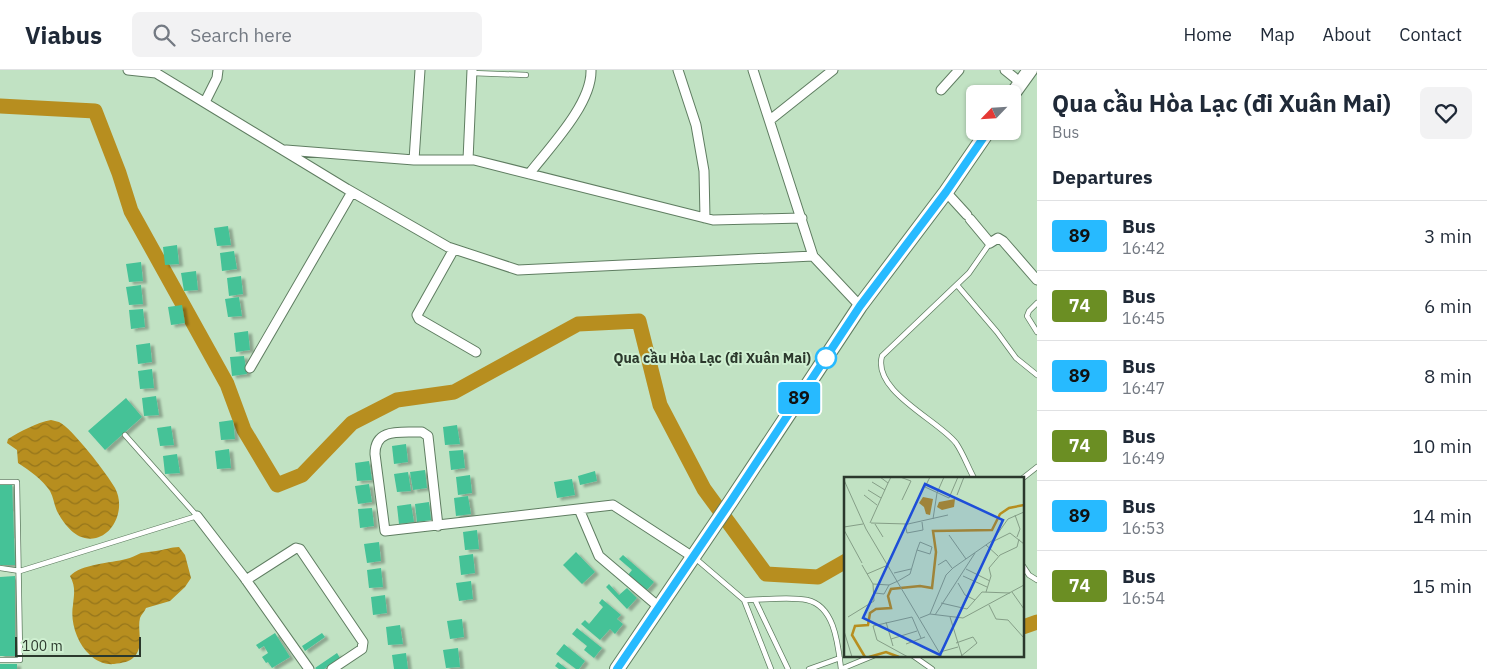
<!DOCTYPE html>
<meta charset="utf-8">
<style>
body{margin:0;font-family:"IBM Plex Sans",sans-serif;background:#f2f2f3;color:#1f2937;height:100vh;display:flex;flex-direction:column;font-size:19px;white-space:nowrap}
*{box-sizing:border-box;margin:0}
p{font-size:16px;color:#747a83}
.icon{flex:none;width:28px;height:28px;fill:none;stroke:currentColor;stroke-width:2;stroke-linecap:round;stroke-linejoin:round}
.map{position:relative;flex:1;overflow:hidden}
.details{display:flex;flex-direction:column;background:#fff;width:450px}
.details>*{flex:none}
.badge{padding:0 10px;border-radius:4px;font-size:18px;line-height:32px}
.needle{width:32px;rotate:245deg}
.fabs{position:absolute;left:966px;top:15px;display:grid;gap:10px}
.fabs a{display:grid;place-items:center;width:55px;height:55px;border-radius:8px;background:#fff;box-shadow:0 1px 4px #0004;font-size:25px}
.scale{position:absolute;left:15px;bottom:12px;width:126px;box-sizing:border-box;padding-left:5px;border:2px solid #2b382c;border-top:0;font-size:14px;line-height:18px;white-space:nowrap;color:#2b382c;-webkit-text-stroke:4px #ceefd0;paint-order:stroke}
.map>.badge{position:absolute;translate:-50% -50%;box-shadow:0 0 0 2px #fff}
h2{padding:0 15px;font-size:19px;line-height:45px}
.round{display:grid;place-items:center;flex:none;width:52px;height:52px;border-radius:8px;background:#f2f2f3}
.head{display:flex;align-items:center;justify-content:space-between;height:85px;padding:0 15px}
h1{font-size:24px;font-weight:800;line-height:38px}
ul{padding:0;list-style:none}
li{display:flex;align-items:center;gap:15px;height:70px;padding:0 15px;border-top:1px solid #e0e1e3}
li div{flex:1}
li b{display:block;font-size:19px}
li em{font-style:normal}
li .badge{min-width:55px;font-weight:700;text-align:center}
header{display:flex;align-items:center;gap:30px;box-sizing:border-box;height:70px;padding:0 25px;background:#fff;border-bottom:1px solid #e0e1e3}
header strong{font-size:24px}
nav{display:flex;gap:28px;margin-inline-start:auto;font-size:18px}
.search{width:350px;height:45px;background:#f2f2f3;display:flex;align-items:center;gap:12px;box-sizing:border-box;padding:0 18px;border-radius:8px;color:#747a83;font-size:19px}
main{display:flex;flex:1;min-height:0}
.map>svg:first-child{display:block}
.water{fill:url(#water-waves)}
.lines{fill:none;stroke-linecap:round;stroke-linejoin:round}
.river{stroke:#b78e1f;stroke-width:15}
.building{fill:#45c297;filter:url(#shadow)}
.service-casing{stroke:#5f7d61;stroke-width:6}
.minor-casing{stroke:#5f7d61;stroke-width:11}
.trunk-casing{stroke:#5f7d61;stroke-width:16}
.service{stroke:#fff;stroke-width:4.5}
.minor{stroke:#fff;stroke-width:9}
.trunk{stroke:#fff;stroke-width:14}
.line-casing{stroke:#fff;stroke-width:11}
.line{stroke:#27baff;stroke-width:8}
.stop-dot{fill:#fff;stroke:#27baff;stroke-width:2.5}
.labels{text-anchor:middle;stroke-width:4;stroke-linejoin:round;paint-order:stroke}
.stop-label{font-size:14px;font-weight:bold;fill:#2b382c;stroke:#ceefd0;text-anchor:end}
.inset-river{fill:none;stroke:#b78e1f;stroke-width:2.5}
.inset-road{fill:none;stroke:#859e87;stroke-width:1}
.view{fill:#1d4ed8;fill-opacity:0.15;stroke:#1d4ed8;stroke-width:2.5}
.inset-edge{fill:none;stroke:#2b382c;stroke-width:2.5}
</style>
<header>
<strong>Viabus</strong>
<div class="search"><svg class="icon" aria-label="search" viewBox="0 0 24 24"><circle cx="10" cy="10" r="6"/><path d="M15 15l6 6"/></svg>Search here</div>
<nav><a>Home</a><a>Map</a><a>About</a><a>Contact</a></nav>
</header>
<main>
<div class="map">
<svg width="1037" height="599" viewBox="0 0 1037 599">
<defs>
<pattern id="water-waves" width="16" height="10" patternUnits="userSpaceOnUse" patternTransform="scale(1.25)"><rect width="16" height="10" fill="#b78e1f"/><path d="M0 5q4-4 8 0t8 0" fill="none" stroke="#95751b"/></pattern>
<filter id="shadow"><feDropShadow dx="4" dy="2.5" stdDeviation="1" flood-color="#0004"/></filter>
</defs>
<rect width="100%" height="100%" fill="#c1e2c3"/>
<path class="water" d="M51,350C54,351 56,351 59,352C71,357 108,405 115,418C125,436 116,463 96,468C78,472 66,457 58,443C54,436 54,428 50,421C42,409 30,401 18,393L17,380L7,373L8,369C21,361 36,353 51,350Z
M179,477L185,485L191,508L185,517L170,531L146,538C145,541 141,545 140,548C137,560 144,575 135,586C130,592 122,593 114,594C105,595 96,591 90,585C77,573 70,552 73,535C74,524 76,517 70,506C81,494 111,493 126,489C131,488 136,485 141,483C146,482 151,482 156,481C164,480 171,477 179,477Z"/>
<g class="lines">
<path class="river" d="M0,36L95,41L119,103L131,141L227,314L244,360L277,415L302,405L352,353L397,330L454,322L578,254L639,251L660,335L704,419L766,504L818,507L846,491
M1023,557L1037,552"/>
</g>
<path class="building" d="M228,156L231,175L217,176L214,158Z
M177,175L179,194L165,195L163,177Z
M234,181L237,199L222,201L220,183Z
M141,192L143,211L129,212L126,194Z
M196,201L198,220L184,221L181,203Z
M241,206L243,224L229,226L227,208Z
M141,215L143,234L129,235L126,217Z
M239,227L242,246L228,247L225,229Z
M182,235L185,253L171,255L168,237Z
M143,239L145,257L131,259L129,240Z
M248,261L250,280L236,282L234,263Z
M150,273L152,292L138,294L136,275Z
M244,286L247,304L232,306L230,287Z
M152,299L154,318L140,319L138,301Z
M156,326L159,345L144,346L142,328Z
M126,328L142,347L105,380L88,361Z
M233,350L235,369L221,370L219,352Z
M457,355L460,374L445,375L443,357Z
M171,356L174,375L160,376L157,358Z
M406,374L408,392L394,394L392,376Z
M229,379L231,398L217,399L215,381Z
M463,380L465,398L451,400L449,381Z
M177,384L180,403L165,404L163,386Z
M369,391L372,410L357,411L355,393Z
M425,400L427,418L413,420L410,402Z
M595,401L597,411L580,415L578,406Z
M408,402L411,421L397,422L394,404Z
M470,405L472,423L458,425L456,407Z
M572,409L575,425L557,428L554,412Z
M12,413L15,495H0V414Z
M369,414L372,432L358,434L355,416Z
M468,426L471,444L456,446L454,428Z
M429,432L431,450L417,452L415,434Z
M411,434L414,452L399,454L397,436Z
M372,438L374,456L360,458L358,439Z
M477,460L479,479L465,480L463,462Z
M379,472L381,491L367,493L364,474Z
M576,482L595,502L582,514L563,495Z
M473,484L475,503L461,505L459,486Z
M623,485L654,512L646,521L628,505L632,500L619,489Z
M381,498L383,517L369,518L367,500Z
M15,506V586H0V507Z
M471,511L473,529L459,531L456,513Z
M609,514L619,525L627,518L637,528L627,539L606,517Z
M385,525L387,543L373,545L371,527Z
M602,529L621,545L617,549L623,554L615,564L610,559L600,570L581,554L585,550L589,554L603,537L599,533Z
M462,549L464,567L450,569L447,551Z
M400,555L403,574L388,575L386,557Z
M577,558L602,578L594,588L584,580L587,576L572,564Z
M275,563L290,587L272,598L268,592L266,593L262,587L268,583L264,576L259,579L256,575Z
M322,563L325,567L305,581L302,576Z
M564,574L585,591L579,599H576L556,584Z
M458,578L460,597L446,598L443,580Z
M337,583L340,588L324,599H316L315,598Z
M406,583L408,599H394L392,585Z
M558,592L567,599H559L555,596Z
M0,594H17V599H0Z"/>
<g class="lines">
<g class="service-casing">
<path id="service" d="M472,3L526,5
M957,215L997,262L1016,288L1037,305
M1037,233L1029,241L1027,246L1037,262
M974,408C968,397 963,383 956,373C938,350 872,321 882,286L969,203L990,173
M1023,408L1037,397
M0,412H17L20,582V590H0
M695,488L744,530L771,599
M1023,496L1029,505L1037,510
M0,498L20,501L197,446L125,365
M744,530C762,530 790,526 807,530C835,536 838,575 841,599
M755,530L788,599
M912,585L932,599
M809,599L840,588
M841,599L875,585"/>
</g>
<g class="minor-casing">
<path id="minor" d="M128,0L156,3L347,119L448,177L518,200L813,186L860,236
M678,0L696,55L704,101L705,148
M753,0L813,186
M1005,0L1021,13
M941,20L959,0
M205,32L217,8L218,0
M770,50L833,0
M286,80L414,90H474L713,150L802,148
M414,90L420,0
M468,90L472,0
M529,104C549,78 592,34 591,0
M946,122L967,145
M970,149L990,173L998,168L1003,171L1037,210
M454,179L417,245L419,249L476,282
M250,298L352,122
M579,439L599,486L659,537
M197,446L244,507L309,599
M438,456L428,366L422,362C402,363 375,357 375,384L385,461L613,435L693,487
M246,510L296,478L300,479L363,572L362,579L332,599"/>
</g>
<g class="trunk-casing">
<path id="trunk" d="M1012,25L1030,0
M617,599L731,431L860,236L946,122L988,61"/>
</g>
<use href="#service" class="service"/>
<use href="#minor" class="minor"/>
<use href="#trunk" class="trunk"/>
</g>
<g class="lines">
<g class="line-casing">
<path id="line" d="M617,599L731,431L860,236L946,122L988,61"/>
</g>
<use href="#line" class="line"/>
</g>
<circle class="stop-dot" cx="826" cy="288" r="10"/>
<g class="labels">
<g class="stop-label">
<text x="811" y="293">Qua cầu Hòa Lạc (đi Xuân Mai)</text>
</g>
</g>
<g transform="translate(844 407)">
<rect width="180" height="180" fill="#c1e2c3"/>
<path d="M79,20L89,22L86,38L82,37L80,30L75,26ZM111,22L110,30L98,33L93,30L95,25Z" fill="#b78e1f"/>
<path class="inset-river" d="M21,180L8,158L11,149L24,148L26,136L32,132L47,131L44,119L47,112L76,109L88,111L92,75L89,54L148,53L156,37L165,31L180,28M25,180L42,175L55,180"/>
<path class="inset-road" d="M36,0L44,6L47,0M56,0L67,4L58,23M86,0L81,10L105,21L114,0M0,3L22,52L98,180M28,5L41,13M24,13L37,21M20,18L33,28M113,18L120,0M171,38L176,52L173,60M89,42L93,16L100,0M26,46L44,6M27,46L64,47L104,38M31,47L39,60M61,47L63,56L79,53L78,45M0,50L19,47M0,53L18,86M105,58L122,82M150,64L166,56L180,67M142,68L154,79M94,88L102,83L108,91M122,92L146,104M50,96L67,92M23,97L44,88M119,99L143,110M114,106L121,118L131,123M29,107L45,108L54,104L66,97L73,73L76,65L88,70L86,77L73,73M142,115L147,99L145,91L156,78L173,70L175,62M168,115L180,132M31,116L40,117L45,108M97,126L123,132L138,115L166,116M145,128L152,142L164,143L180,161M0,131V152M86,137L119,141L180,108M91,138L131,76M4,140L30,124L29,107L18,88M106,140L118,179M76,141L86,137L102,98L109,91L149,63L164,42L180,35M42,145L49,169M0,154L8,180M47,162L73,154M112,166L129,160L133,166L116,180M62,167L81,160M96,175L114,170M64,180L33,163L29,149L68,140L77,161"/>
<path class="view" d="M81,7L159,43L96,178L19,141Z"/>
<rect width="180" height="180" class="inset-edge"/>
</g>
</svg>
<div class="fabs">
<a><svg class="needle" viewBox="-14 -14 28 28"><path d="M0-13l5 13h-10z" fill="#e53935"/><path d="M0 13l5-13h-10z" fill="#747a83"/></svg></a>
</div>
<div class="scale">100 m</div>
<b class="badge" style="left:799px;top:328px;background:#27baff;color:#111">89</b>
</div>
<section class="details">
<div class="head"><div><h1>Qua cầu Hòa Lạc (đi Xuân Mai)</h1><p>Bus</p></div><a class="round"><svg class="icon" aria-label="heart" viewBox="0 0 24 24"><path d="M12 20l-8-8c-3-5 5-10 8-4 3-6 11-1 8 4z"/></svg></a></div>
<h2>Departures</h2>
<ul>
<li><span class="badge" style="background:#27baff;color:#111">89</span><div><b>Bus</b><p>16:42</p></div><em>3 min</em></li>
<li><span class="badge" style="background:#6b8e23;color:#fff">74</span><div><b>Bus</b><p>16:45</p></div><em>6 min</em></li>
<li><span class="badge" style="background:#27baff;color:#111">89</span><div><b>Bus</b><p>16:47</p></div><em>8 min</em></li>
<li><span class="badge" style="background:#6b8e23;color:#fff">74</span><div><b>Bus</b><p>16:49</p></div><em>10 min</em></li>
<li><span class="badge" style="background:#27baff;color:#111">89</span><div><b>Bus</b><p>16:53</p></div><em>14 min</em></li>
<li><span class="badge" style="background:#6b8e23;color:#fff">74</span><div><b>Bus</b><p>16:54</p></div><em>15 min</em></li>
</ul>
</section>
</main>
